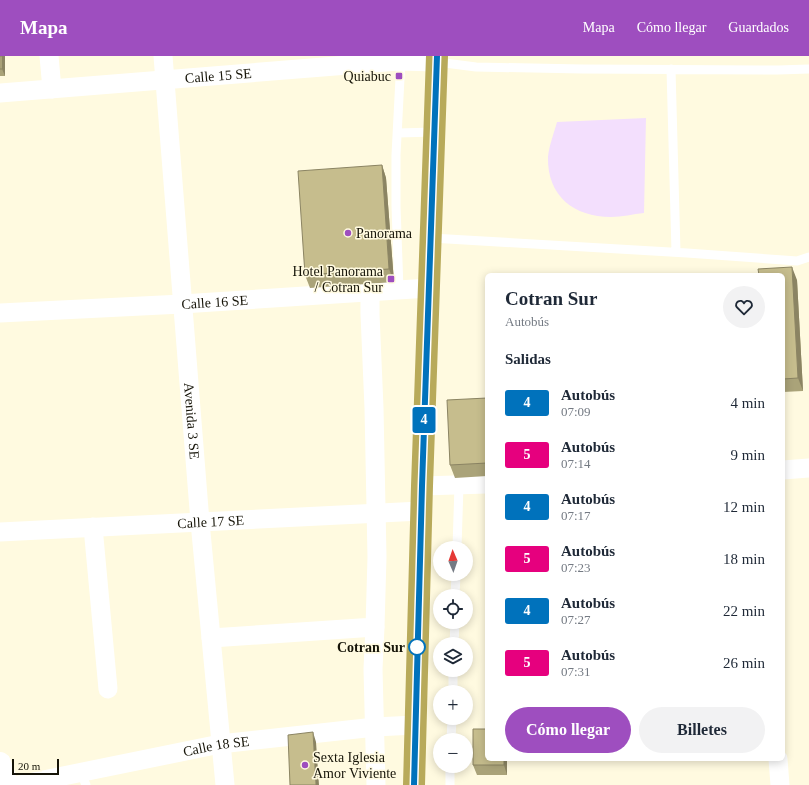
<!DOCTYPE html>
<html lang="es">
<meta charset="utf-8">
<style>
body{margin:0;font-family:"Times New Roman",serif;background:#f2f2f3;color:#1f2937;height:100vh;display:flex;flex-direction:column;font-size:15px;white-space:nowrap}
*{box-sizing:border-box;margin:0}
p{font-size:13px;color:#747a83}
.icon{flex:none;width:22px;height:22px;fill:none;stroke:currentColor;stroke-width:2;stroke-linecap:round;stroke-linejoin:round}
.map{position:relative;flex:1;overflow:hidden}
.sheet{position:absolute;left:485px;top:217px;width:300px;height:488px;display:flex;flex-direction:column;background:#fff;border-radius:6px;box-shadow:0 2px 10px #0003}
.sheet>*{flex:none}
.badge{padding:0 8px;border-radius:3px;font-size:14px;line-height:26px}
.needle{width:26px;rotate:358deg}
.fabs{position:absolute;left:433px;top:485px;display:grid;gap:8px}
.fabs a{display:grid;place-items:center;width:40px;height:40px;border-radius:50%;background:#fff;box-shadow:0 2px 10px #0003;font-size:20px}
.scale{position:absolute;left:12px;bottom:10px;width:47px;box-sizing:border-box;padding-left:4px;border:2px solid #161408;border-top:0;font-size:11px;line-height:14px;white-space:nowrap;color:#161408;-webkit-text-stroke:3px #fffae0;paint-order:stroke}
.map>.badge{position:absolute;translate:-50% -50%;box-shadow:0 0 0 2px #fff}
h2{padding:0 20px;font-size:15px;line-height:36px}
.round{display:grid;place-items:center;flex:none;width:42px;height:42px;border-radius:21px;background:#f2f2f3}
.overview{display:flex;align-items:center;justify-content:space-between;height:68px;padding:0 20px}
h1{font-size:19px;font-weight:600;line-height:30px}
.primary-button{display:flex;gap:8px;margin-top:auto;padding:8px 20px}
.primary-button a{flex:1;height:46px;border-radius:24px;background:#9e4ebf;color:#fff;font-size:16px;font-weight:600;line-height:46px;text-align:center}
.primary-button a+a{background:#f2f2f3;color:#1f2937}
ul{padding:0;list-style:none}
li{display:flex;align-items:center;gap:12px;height:52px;padding:0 20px}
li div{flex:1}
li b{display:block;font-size:15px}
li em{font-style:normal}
li .badge{min-width:44px;font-weight:700;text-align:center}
header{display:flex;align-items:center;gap:24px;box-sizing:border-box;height:56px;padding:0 20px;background:#9e4ebf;color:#fff}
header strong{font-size:19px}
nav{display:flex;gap:22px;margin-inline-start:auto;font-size:14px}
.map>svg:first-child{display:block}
.green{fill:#f3dffd}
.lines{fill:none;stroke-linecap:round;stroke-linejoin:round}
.service{stroke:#fff;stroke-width:9}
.minor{stroke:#fff;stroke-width:19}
.tertiary{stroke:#fff;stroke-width:22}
.trunk{stroke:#b8aa5a;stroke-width:22}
.wall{fill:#aaa379}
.shaded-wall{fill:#8b8463}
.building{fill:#c6bd8d;stroke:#8b8463}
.line-casing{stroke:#fff;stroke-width:9}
.line{stroke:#0072bc;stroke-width:6}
.poi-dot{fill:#9e4ebf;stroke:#fffae0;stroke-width:1.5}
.stop-dot{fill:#fff;stroke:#0072bc;stroke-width:2}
.labels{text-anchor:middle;stroke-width:3;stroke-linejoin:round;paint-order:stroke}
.street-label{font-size:14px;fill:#161408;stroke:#fffae0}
.poi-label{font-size:14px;fill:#161408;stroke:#fffae0;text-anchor:end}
.stop-label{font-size:14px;font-weight:bold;fill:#161408;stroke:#fffae0;text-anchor:end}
</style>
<header>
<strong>Mapa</strong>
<nav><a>Mapa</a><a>Cómo llegar</a><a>Guardados</a></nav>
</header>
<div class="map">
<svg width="809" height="729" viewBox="0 0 809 729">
<rect width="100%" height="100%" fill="#fffae0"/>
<path class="green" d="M646,62L644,157C633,158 622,161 611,161C574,161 547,140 548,101C549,90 554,77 557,66Z"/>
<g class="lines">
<path class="service" d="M437,6L476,11L582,13L778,14L809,13
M671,13L676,196
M398,77L434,76
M431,182L687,197L797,205L809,201
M399,234L396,150V99L401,3
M457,492L459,429
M455,540L456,518
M454,588L455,566
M453,636V614
M451,684L452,662
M81,717L86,729
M450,729V710"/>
<g class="minor">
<path d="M49,0L52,33"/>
<path id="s1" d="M163,0L200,466L225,729"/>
<path id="s2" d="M0,37L398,5L437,6"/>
<path id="s3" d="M0,257L182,248L429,232"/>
<path d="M783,414L809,412"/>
<path d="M422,430L487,428"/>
<path d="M93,471L108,633"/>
<path id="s4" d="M0,476L421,455"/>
<path d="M375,571L373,613L376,729"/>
<path d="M211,582L375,571L377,501L374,352L370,258V235"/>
<path d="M778,703L780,729"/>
<path id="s5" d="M19,729L220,688L375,671L415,669"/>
</g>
<path class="tertiary" d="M0,707L8,729"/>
<path class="trunk" d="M414,729L422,430L437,0"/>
</g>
<path class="wall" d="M0,0H5V20H0Z
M382,109L386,122L394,226L310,232L305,219Z
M783,219L797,224L803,335L783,336Z
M487,342V420L455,422L450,409Z
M507,703V719H477L473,709Z"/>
<path class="shaded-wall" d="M2,0H5V20L2,13Z
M382,109L386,122L394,226L389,213Z
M792,211L797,224L803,335L798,322Z
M313,676L316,686L319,729H316Z
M504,703H507V719L504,709Z"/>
<path class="building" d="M0,0H2V13H0Z
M382,109L389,213L305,219L298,115Z
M792,211L798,322L783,323V219H759L758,213Z
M487,342V407L450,409L447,344Z
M473,673H487V703H504V709H473Z
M313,676L316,729H290L288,679Z"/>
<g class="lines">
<g class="line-casing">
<path id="line" d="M414,729L422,430L437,0"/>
</g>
<use href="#line" class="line"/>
</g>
<g class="poi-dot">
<rect x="395" y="16" width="8" height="8" rx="2"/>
<circle cx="348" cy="177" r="4"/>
<rect x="387" y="219" width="8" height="8" rx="2"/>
<circle cx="305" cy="709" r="4"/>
</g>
<circle class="stop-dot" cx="417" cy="591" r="8"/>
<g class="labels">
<g class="street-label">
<text dy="5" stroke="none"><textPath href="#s2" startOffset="219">Calle 15 SE</textPath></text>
<text dy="5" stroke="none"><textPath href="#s3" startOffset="215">Calle 16 SE</textPath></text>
<text dy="5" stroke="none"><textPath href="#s1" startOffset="366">Avenida 3 SE</textPath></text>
<text dy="5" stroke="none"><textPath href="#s4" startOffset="211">Calle 17 SE</textPath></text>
<text dy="5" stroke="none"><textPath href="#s5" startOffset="201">Calle 18 SE</textPath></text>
</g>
<g class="poi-label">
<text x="391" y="25">Quiabuc</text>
<text x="356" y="182" text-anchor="start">Panorama</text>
<text x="383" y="220">Hotel Panorama<tspan x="383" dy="16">/ Cotran Sur</tspan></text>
<text x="313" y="706" text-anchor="start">Sexta Iglesia<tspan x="313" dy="16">Amor Viviente</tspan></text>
</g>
<g class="stop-label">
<text x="405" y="596">Cotran Sur</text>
</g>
</g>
</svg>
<div class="fabs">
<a><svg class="needle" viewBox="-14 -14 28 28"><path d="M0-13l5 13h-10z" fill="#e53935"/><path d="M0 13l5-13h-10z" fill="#747a83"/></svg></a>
<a><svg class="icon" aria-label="locate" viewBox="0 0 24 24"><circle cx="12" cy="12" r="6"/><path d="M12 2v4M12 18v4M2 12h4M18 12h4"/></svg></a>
<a><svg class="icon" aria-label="layers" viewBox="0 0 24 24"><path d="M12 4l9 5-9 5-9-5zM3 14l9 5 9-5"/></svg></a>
<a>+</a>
<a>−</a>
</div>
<div class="scale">20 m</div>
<b class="badge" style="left:424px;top:364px;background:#0072bc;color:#fff">4</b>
<section class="sheet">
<div class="overview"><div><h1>Cotran Sur</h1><p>Autobús</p></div><a class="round"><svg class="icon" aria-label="heart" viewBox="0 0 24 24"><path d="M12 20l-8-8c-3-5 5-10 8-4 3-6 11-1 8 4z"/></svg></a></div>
<h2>Salidas</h2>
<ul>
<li><span class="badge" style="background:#0072bc;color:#fff">4</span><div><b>Autobús</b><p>07:09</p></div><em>4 min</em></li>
<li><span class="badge" style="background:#e6007e;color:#fff">5</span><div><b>Autobús</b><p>07:14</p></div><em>9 min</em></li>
<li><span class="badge" style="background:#0072bc;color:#fff">4</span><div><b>Autobús</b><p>07:17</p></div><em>12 min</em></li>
<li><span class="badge" style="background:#e6007e;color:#fff">5</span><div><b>Autobús</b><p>07:23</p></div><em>18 min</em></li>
<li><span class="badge" style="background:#0072bc;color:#fff">4</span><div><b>Autobús</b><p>07:27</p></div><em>22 min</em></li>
<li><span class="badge" style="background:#e6007e;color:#fff">5</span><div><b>Autobús</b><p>07:31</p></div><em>26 min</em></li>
</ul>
<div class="primary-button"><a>Cómo llegar</a><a>Billetes</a></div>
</section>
</div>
